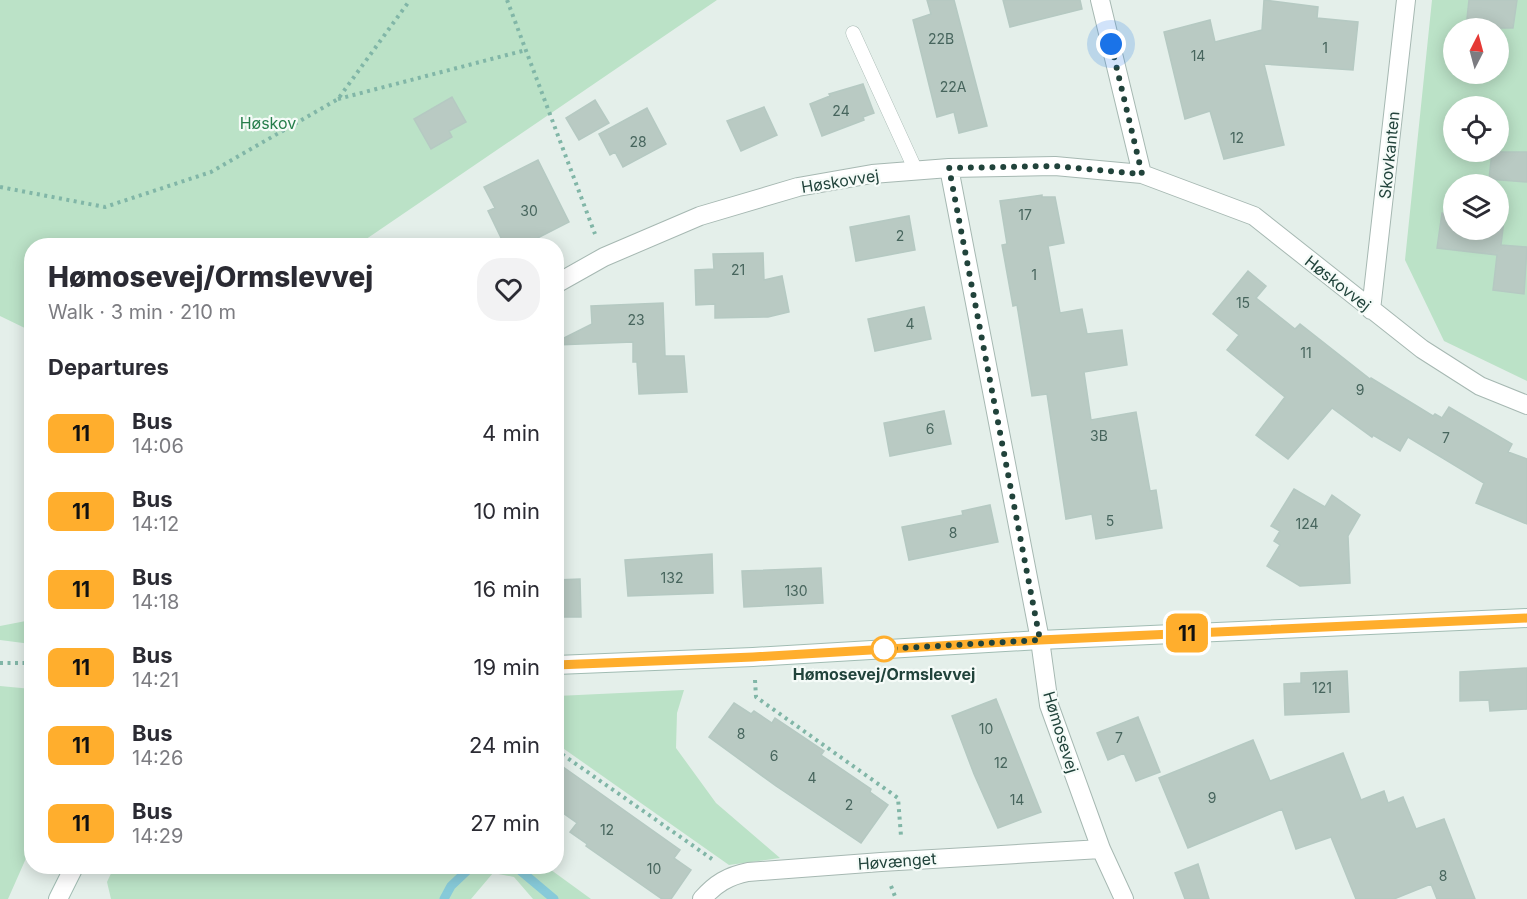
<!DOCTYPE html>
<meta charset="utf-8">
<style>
body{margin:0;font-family:Inter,sans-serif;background:#f2f2f3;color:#2b2b33;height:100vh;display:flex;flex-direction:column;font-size:22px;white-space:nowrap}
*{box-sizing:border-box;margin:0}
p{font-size:20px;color:#7c7c81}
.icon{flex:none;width:33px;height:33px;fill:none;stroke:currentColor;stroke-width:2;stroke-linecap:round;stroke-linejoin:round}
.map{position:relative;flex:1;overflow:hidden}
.details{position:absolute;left:24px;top:238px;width:540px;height:636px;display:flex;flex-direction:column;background:#fff;border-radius:24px;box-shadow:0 3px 15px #0003}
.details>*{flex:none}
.badge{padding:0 12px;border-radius:9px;font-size:21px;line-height:39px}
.needle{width:39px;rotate:6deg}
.fabs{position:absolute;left:1443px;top:18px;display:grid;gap:12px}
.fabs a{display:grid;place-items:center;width:66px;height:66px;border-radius:50%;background:#fff;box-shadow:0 3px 15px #0003;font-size:30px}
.you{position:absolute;width:30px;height:30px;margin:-15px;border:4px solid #fff;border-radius:50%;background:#1a73e8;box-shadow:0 0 0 9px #1a73e833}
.map>.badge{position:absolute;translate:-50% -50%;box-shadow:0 0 0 3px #fff}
h2{padding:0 24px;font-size:22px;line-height:54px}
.round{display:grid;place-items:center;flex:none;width:63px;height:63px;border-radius:24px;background:#f2f2f3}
.overview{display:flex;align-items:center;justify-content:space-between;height:102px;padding:0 24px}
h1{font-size:28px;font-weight:800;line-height:45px}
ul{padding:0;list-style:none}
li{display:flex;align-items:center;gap:18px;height:78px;padding:0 24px}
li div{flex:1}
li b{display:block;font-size:22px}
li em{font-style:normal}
li .badge{min-width:66px;font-weight:700;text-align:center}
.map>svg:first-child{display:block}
.green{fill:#bbe2c7;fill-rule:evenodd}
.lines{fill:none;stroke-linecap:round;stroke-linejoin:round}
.stream{stroke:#87cad9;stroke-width:9}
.building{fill:#b9cac3;stroke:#b5c9c2;stroke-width:1.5}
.lane-casing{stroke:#a6b8b2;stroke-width:15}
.street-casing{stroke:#a6b8b2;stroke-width:20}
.secondary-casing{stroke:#a1bcb3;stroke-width:20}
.path{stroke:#81b6a7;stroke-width:4;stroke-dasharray:3 4.5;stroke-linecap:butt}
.lane{stroke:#fff;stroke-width:14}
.street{stroke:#fff;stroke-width:18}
.secondary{stroke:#fff;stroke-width:18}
.line-casing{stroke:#fff;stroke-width:14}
.line{stroke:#ffae2d;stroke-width:9}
.walk{stroke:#21433b;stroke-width:6;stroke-dasharray:0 10.8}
.stop-dot{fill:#fff;stroke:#ffae2d;stroke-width:3}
.labels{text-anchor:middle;stroke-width:4.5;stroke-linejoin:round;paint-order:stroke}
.number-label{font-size:14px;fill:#47655d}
.park-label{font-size:16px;fill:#267e4b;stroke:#f5fbf8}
.street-label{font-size:16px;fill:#21433b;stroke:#f5fbf8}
.stop-label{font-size:16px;font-weight:bold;fill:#21433b;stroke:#f5fbf8}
</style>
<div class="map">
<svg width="1527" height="899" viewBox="0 0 1527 899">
<rect width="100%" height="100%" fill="#e4efea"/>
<path class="green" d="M0,0H717L356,246H32L31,331L0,316Z
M1432,0H1527V381L1444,341L1405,260ZM1454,28H1498V74H1454ZM1454,106H1498V152H1454ZM1454,184H1498V230H1454Z
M31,620V644L0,640V626Z
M0,686L32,689L31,847L8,899H0Z
M684,690L677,713L676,748L716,803L780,858L729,865L557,744V696Z
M114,867H547L591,899H533L514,877L493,873L471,899H111L107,882Z"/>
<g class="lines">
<path class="stream" d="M516,867L554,899
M444,899L451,886L471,867"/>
</g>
<path class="building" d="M927,0H954L987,126L959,133L954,112L937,117L913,20L931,14Z
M1003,0H1080L1082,9L1010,27Z
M1264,0L1318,7L1317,18L1358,22L1353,70L1264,64L1284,145L1224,159L1210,111L1185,119L1164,32L1210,20L1215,42L1262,30Z
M1469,0H1517L1513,28H1466Z
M863,84L874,113L863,117L864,120L822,136L810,104L830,96L829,94Z
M452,97L466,122L449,131L452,137L431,149L414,119Z
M595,100L609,123L579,140L566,118Z
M764,107L777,135L741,151L727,121Z
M647,108L666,144L623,167L615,152L610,155L599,134Z
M1492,152H1527V182L1489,179Z
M538,160L569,222L522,246H505L488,211L495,208L484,187Z
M1042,195V197H1055L1064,243L1048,246L1060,313L1082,309L1087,334L1122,330L1127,365L1084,372L1091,420L1136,412L1150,491L1156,490L1162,528L1096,539L1092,514L1066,519L1047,394L1032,396L1017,305L1013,306L1002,245L1007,244L1000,201Z
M1442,213L1454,215V230H1498V219L1504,220L1501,245L1527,247L1524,294L1493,290L1497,255L1437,248Z
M909,216L915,250L856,261L850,227Z
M763,253L764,280L782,276L789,312L768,317L715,318V304L696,305L695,270L714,269L713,254Z
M1248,271L1266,286L1256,298L1295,329L1300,324L1370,379L1371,378L1433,416L1435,414L1442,418L1449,407L1512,444L1508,452L1527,459V524L1476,503L1484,483L1408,437L1400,451L1373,435L1372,437L1332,408L1288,459L1256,435L1285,397L1227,350L1239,335L1213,314Z
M663,303L665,356H684L687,392L639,394L637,362H633V342L556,345V342L592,324L591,306Z
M924,307L931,339L875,351L868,319Z
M944,411L951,444L890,456L884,423Z
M1294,489L1325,507L1332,495L1360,515L1348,536L1350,583L1300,586L1267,566L1280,545L1274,541L1280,531L1271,526Z
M990,505L998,542L909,560L902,527L963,515L962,511Z
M712,554L713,593L628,596L625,560Z
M821,568L823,603L744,607L742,571Z
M580,579L581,617H556V580Z
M1527,668V709L1490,711L1489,700L1460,701V672Z
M1347,671L1349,712L1285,715L1284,684L1301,683V673Z
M996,699L1041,812L998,828L974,774L952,716Z
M734,703L751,714L754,711L772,723L775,718L824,751L821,755L871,789L870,792L888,805L861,843L776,786L709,737Z
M1138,717L1160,772L1136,781L1124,753L1108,760L1097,733Z
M1253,740L1270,781L1343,753L1361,800L1384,791L1388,803L1403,797L1416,829L1444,819L1475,899H1437L1431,884L1394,899H1356L1331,837L1296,849L1282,809L1188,848L1159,778Z
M556,762L680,850L674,858L691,870L671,899H662L586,846L587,844L570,832L577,823L556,808Z
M1198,864L1209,899H1185L1175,873Z"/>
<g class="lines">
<g class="lane-casing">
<path id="lane" d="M853,33L916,171"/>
</g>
<g class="street-casing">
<path id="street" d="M1100,0L1142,174
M949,168L1040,640L1049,705L1101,849L1124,899
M556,284L604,257L700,216L798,187L872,174L949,168L1055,166L1142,174L1254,216L1422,349L1480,386L1527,405
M1371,310L1406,0
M702,899C715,884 728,876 748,872L881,862L1101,849"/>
</g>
<g class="secondary-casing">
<path id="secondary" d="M556,665L753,657L1040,640L1527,618
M58,899L74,867"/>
</g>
<path class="path" d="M507,0L595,234
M338,99L526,50
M0,187L105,207L211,172L338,99L410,0
M0,663H32
M755,680L756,697L898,798L901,836
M556,750L712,859
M891,886L896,899"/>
<use href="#lane" class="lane"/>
<use href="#street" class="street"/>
<use href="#secondary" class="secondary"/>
</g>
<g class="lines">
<g class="line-casing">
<path id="line" d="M556,665L753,657L1040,640L1527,618"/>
</g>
<use href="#line" class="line"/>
<path class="walk" d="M884,649L1040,640L949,168L1055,166L1142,174L1111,44"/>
</g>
<circle class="stop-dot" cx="884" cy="649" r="12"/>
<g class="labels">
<g class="number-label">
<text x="941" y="44">22B</text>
<text x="1325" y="53">1</text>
<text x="1198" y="61">14</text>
<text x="953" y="92">22A</text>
<text x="841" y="116">24</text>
<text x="1237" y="143">12</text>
<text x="638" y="147">28</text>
<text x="529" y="216">30</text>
<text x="1025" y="220">17</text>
<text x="900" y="241">2</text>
<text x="738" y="275">21</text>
<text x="1034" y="280">1</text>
<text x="1243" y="308">15</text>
<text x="636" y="325">23</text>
<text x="910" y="329">4</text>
<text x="1306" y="358">11</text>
<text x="1360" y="395">9</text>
<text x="930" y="434">6</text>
<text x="1099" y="441">3B</text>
<text x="1446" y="443">7</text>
<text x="1110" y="526">5</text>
<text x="1307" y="529">124</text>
<text x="953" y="538">8</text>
<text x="672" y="583">132</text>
<text x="796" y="596">130</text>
<text x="1322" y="693">121</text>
<text x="986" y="734">10</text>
<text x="741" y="739">8</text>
<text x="1119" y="743">7</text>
<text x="774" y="761">6</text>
<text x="1001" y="768">12</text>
<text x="812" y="783">4</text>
<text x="1212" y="803">9</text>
<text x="1017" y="805">14</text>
<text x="849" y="810">2</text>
<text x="607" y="835">12</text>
<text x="654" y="874">10</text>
<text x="1443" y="881">8</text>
</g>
<g class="park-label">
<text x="268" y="129">Høskov</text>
</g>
<g class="street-label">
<text transform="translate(1389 155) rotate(-84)" y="6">Skovkanten</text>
<text transform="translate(840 181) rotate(-9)" y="6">Høskovvej</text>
<text transform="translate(1338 283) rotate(38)" y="6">Høskovvej</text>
<text transform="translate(1061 732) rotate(73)" y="6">Hømosevej</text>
<text transform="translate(897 861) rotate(-4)" y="6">Høvænget</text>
</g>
<g class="stop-label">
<text x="884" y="680">Hømosevej/Ormslevvej</text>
</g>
</g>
</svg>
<div class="fabs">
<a><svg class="needle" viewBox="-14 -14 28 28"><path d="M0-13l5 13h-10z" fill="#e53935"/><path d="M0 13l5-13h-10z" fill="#7c7c81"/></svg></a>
<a><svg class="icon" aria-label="locate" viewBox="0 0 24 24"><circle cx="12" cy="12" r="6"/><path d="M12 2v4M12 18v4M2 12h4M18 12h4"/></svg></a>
<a><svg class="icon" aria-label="layers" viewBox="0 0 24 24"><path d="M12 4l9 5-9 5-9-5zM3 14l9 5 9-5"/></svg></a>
</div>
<div class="you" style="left:1111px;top:44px"></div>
<b class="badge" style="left:1187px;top:633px;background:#ffae2d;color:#111">11</b>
<section class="details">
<div class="overview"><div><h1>Hømosevej/Ormslevvej</h1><p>Walk · 3 min · 210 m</p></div><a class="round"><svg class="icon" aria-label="heart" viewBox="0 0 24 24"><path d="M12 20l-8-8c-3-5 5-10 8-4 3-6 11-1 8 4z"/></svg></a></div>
<h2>Departures</h2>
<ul>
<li><span class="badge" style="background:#ffae2d;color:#111">11</span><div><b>Bus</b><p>14:06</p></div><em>4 min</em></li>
<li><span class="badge" style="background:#ffae2d;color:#111">11</span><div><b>Bus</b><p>14:12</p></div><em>10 min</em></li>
<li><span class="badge" style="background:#ffae2d;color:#111">11</span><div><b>Bus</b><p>14:18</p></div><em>16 min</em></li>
<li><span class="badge" style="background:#ffae2d;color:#111">11</span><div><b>Bus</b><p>14:21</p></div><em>19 min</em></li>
<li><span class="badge" style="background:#ffae2d;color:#111">11</span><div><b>Bus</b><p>14:26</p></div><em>24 min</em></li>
<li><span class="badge" style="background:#ffae2d;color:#111">11</span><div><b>Bus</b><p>14:29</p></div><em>27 min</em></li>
</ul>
</section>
</div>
